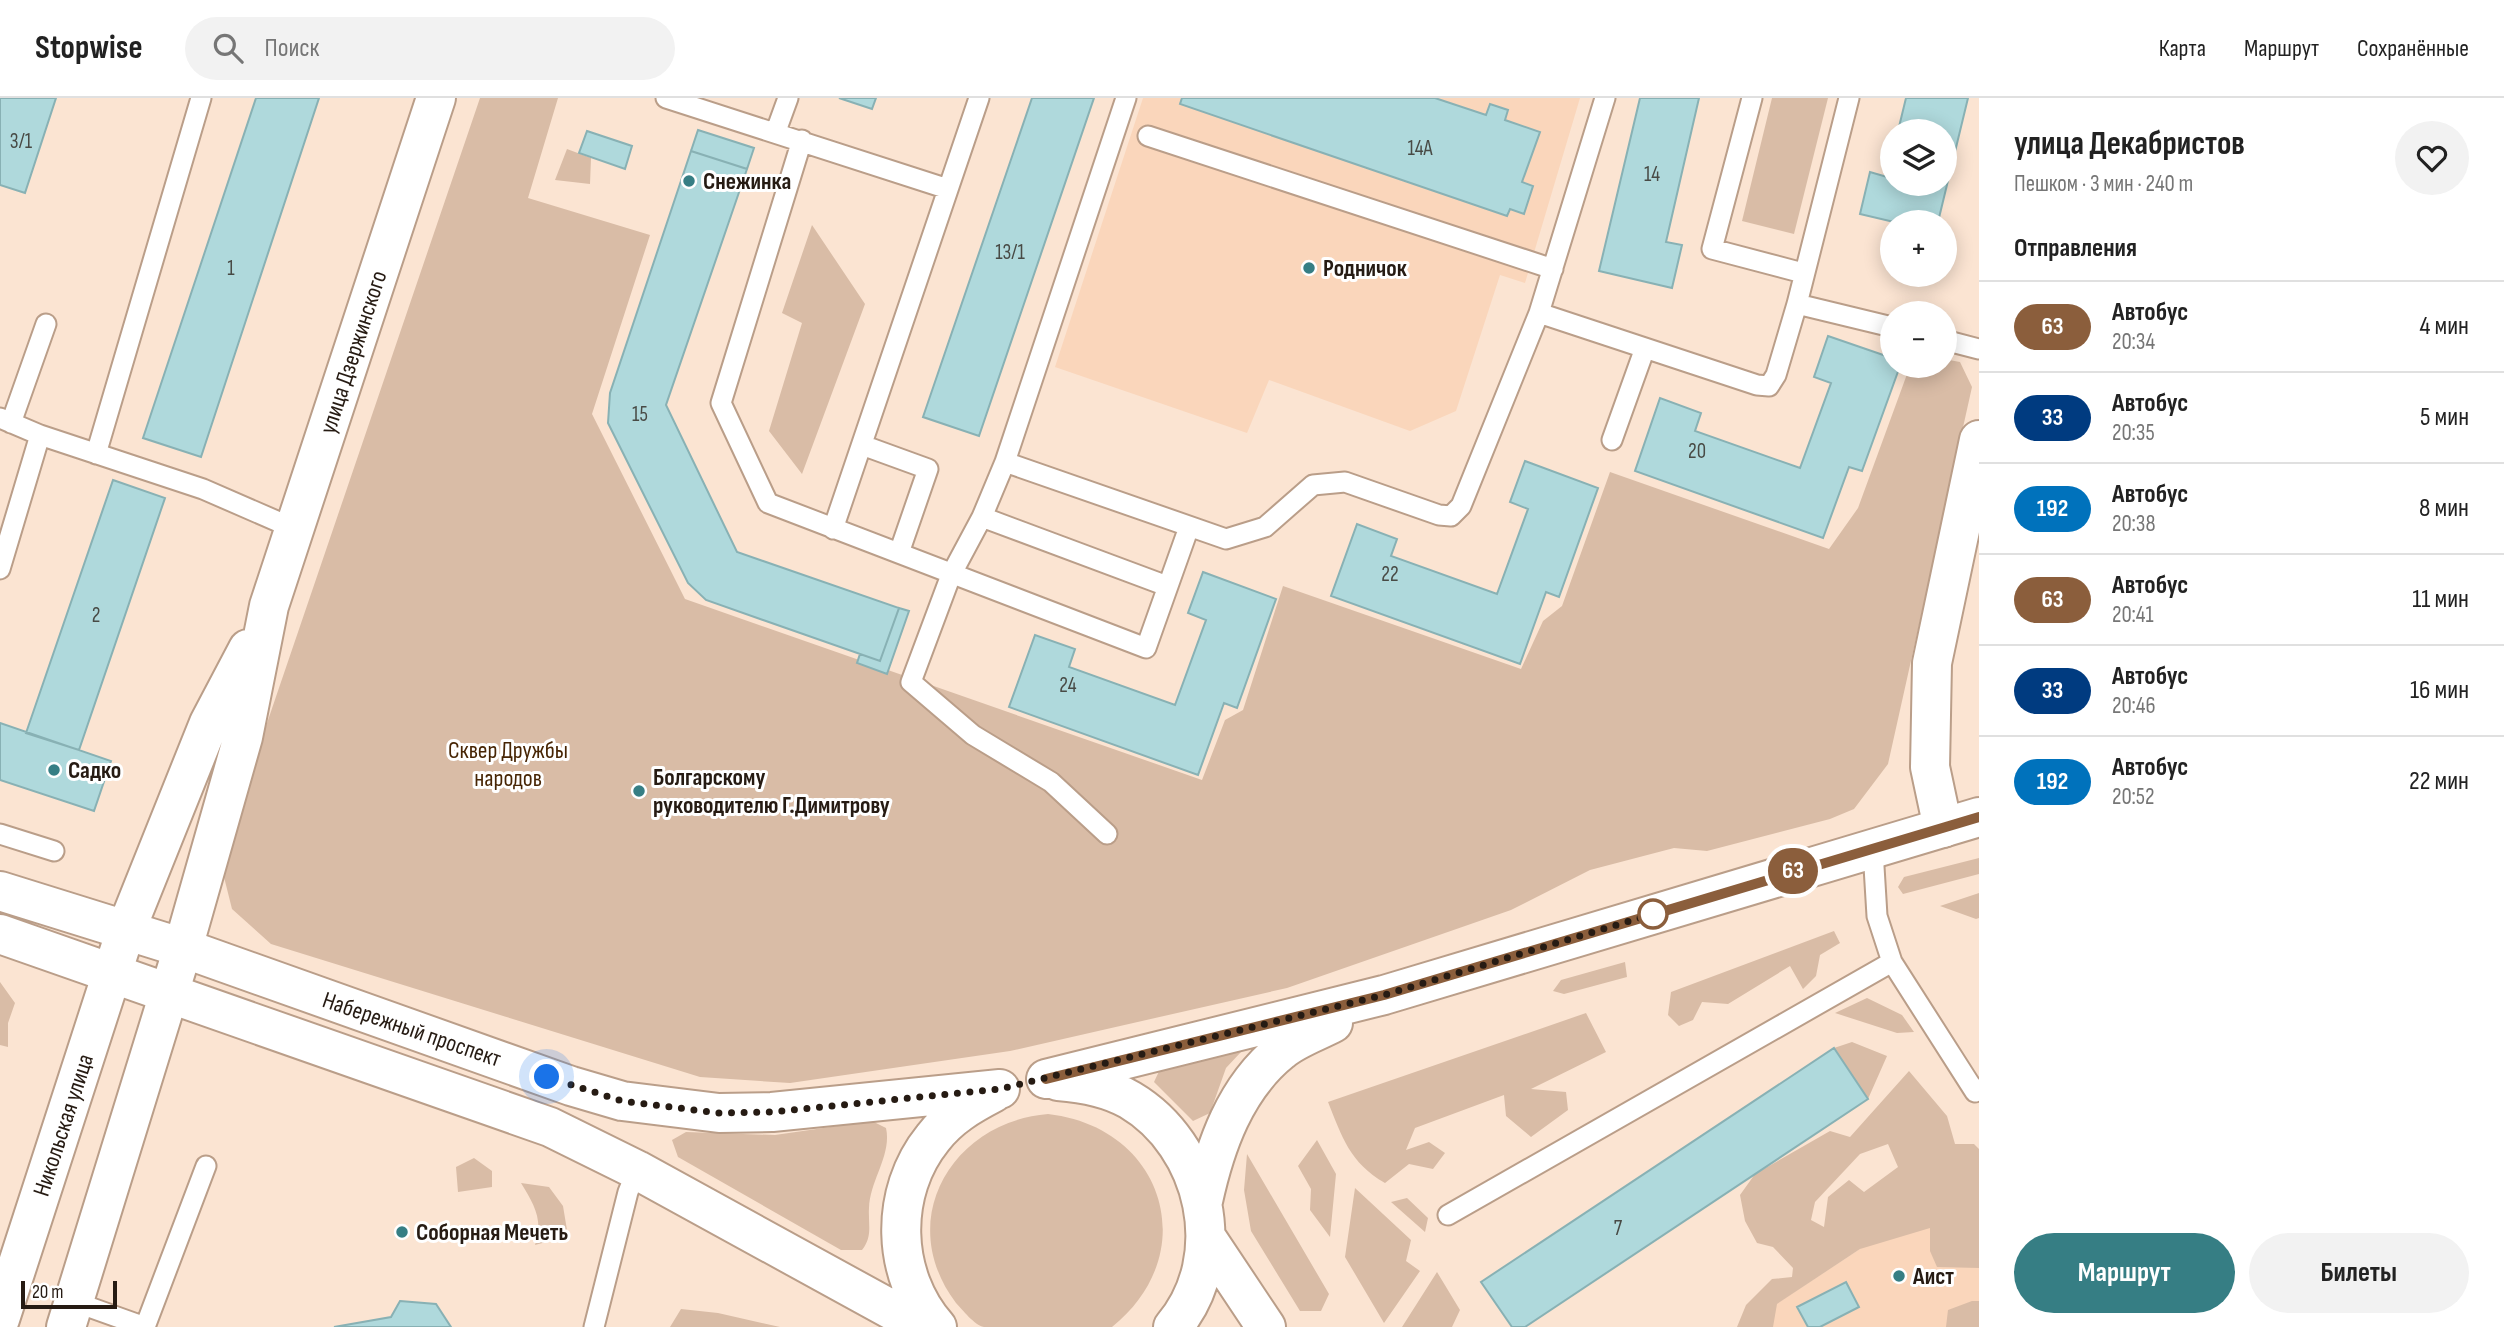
<!DOCTYPE html>
<html lang="ru">
<meta charset="utf-8">
<style>
body{margin:0;font-family:"Sofia Sans Condensed",sans-serif;background:#f2f2f2;color:#222;height:100vh;display:flex;flex-direction:column;font-size:26px;white-space:nowrap}
*{box-sizing:border-box;margin:0}
p{font-size:23px;color:#767676}
.icon{flex:none;width:38px;height:38px;fill:none;stroke:currentColor;stroke-width:2;stroke-linecap:round;stroke-linejoin:round}
.map{position:relative;flex:1;overflow:hidden}
.drawer{display:flex;flex-direction:column;background:#fff;width:525px}
.drawer>*{flex:none}
.badge{padding:0 14px;border-radius:23px;font-size:24px;line-height:46px}
.controls{position:absolute;left:1880px;top:21px;display:grid;gap:14px}
.controls a{display:grid;place-items:center;width:77px;height:77px;border-radius:50%;background:#fff;box-shadow:0 4px 18px #0003;font-size:35px}
.scale{position:absolute;left:21px;bottom:18px;width:96px;box-sizing:border-box;padding-left:7px;border:4px solid #261b13;border-top:0;font-size:19px;line-height:24px;white-space:nowrap;color:#261b13;-webkit-text-stroke:5px #fff;paint-order:stroke}
.you{position:absolute;width:35px;height:35px;margin:-18px;border:5px solid #fff;border-radius:50%;background:#1a73e8;box-shadow:0 0 0 10px #1a73e833}
.map>.badge{position:absolute;translate:-50% -50%;box-shadow:0 0 0 4px #fff}
h2{padding:0 35px;font-size:26px;line-height:63px}
.round{display:grid;place-items:center;flex:none;width:74px;height:74px;border-radius:37px;background:#f2f2f2}
.headline{display:flex;align-items:center;justify-content:space-between;height:119px;padding:0 35px}
h1{font-size:33px;font-weight:700;line-height:52px}
.action{display:flex;gap:14px;margin-top:auto;padding:14px 35px}
.action a{flex:1;height:80px;border-radius:42px;background:#367e84;color:#fff;font-size:28px;font-weight:700;line-height:80px;text-align:center}
.action a+a{background:#f2f2f2;color:#222}
ul{padding:0;list-style:none}
li{display:flex;align-items:center;gap:21px;height:91px;padding:0 35px;border-top:2px solid #e0e0e0}
li div{flex:1}
li b{display:block;font-size:26px}
li em{font-style:normal}
li .badge{min-width:77px;font-weight:700;text-align:center}
header{display:flex;align-items:center;gap:42px;box-sizing:border-box;height:98px;padding:0 35px;background:#fff;border-bottom:2px solid #e0e0e0}
header strong{font-size:33px}
nav{display:flex;gap:38px;margin-inline-start:auto;font-size:24px}
.search{width:490px;height:63px;background:#f2f2f2;display:flex;align-items:center;gap:18px;box-sizing:border-box;padding:0 24px;border-radius:38px;color:#767676;font-size:26px}
main{display:flex;flex:1;min-height:0}
.map>svg:first-child{display:block}
.built{fill:#fad6bb}
.green{fill:#d9bca6;fill-rule:evenodd}
.building{fill:#afd9dc;stroke:#88b1b4;stroke-width:2}
.lines{fill:none;stroke-linecap:round;stroke-linejoin:round}
.service-casing{stroke:#ba9e89;stroke-width:23}
.tertiary-casing{stroke:#ba9e89;stroke-width:42}
.secondary-casing{stroke:#ba9e89;stroke-width:42}
.service{stroke:#fff;stroke-width:19}
.tertiary{stroke:#fff;stroke-width:38}
.secondary{stroke:#fff;stroke-width:38}
.line-casing{stroke:#fff;stroke-width:16}
.line{stroke:#8b5e3c;stroke-width:10}
.walk{stroke:#261b13;stroke-width:7;stroke-dasharray:0 12.6}
.poi-dot{fill:#367e84;stroke:#fff;stroke-width:2.5}
.stop-dot{fill:#fff;stroke:#8b5e3c;stroke-width:3.5}
.labels{text-anchor:middle;stroke-width:6;stroke-linejoin:round;paint-order:stroke}
.number-label{font-size:21px;fill:#484a45}
.poi-label{font-size:24px;font-weight:bold;fill:#261b13;stroke:#fff;text-anchor:start}
.street-label{font-size:24px;fill:#261b13;stroke:#fff}
.park-label{font-size:24px;fill:#472504;stroke:#fff}
</style>
<header>
<strong>Stopwise</strong>
<div class="search"><svg class="icon" aria-label="search" viewBox="0 0 24 24"><circle cx="10" cy="10" r="6"/><path d="M15 15l6 6"/></svg>Поиск</div>
<nav><a>Карта</a><a>Маршрут</a><a>Сохранённые</a></nav>
</header>
<main>
<div class="map">
<svg width="1979" height="1229" viewBox="0 0 1979 1229">
<rect width="100%" height="100%" fill="#fbe4d2"/>
<path class="built" d="M1143,0H1580L1525,185L1500,177L1456,313L1410,333L1269,282L1247,335L1055,269Z
M1979,1122V1229H1741L1898,1126Z"/>
<path class="green" d="M480,0H558L528,100L650,137L592,316L685,501L1202,682L1225,622L1243,612L1283,488L1521,571L1543,523L1562,508L1610,374L1829,451L1858,410L1910,268H1944V261L1960,264L1972,289L1888,666L1854,711L1830,721L1707,753L1674,750L1590,772L1511,812L1287,890L1010,953L790,985L700,979L271,846L232,811L220,763Z
M1772,0H1828L1794,136L1742,123Z
M567,51L591,60L590,86L555,82Z
M812,127L865,206L802,376L769,333L802,225L782,215Z
M1979,760V776L1903,796L1898,789L1904,779Z
M1979,795V820L1976,821L1940,808Z
M1834,833L1840,845L1820,857L1816,878L1803,891L1790,868L1728,906L1702,904L1693,922L1679,928L1668,917L1671,894Z
M1625,864L1627,879L1564,896L1553,893L1561,882Z
M0,884L15,905L8,925V949L0,947Z
M1867,900L1902,917L1914,934L1897,935L1835,915Z
M1586,915L1606,954L1531,991L1566,994L1568,1012L1531,1039L1506,1018L1504,997L1415,1030L1406,1052L1429,1044L1445,1055L1433,1071L1409,1066L1385,1085C1350,1065 1342,1039 1328,1004Z
M1255,939L1226,970L1210,1015L1193,1023L1154,984L1162,967Z
M1852,944L1887,958L1868,1001L1834,950Z
M1909,973L1947,1018L1955,1046H1974L1979,1051V1170L1937,1169L1930,1153V1130L1860,1151L1777,1206L1773,1229H1737L1746,1207L1772,1181L1792,1179L1793,1170L1773,1149L1757,1145L1745,1123L1740,1097L1755,1076L1830,1033L1850,1039ZM1888,1046L1898,1069L1864,1094L1849,1082L1828,1099L1824,1129L1811,1122L1815,1104L1860,1056Z
M1048,1016C1164,1029 1204,1155 1112,1229C1082,1229 1051,1229 1021,1229C1010,1229 995,1229 984,1229C974,1227 963,1212 956,1205C894,1123 951,1024 1048,1016Z
M872,1023L886,1030C892,1057 870,1082 869,1110C868,1126 873,1138 862,1152H841L678,1059L672,1042L686,1034L775,1037Z
M1317,1042L1336,1076L1330,1139L1310,1112L1311,1091L1298,1068Z
M1247,1056L1329,1196L1321,1213H1300L1251,1133L1244,1092Z
M474,1060L492,1073V1089L458,1094L456,1069Z
M521,1085L549,1089L563,1108L568,1138L535,1147C544,1123 534,1106 521,1085Z
M1355,1090L1411,1142L1406,1163L1420,1173L1384,1225L1345,1159Z
M1407,1100L1428,1120L1425,1134L1391,1104Z
M1437,1174L1460,1212L1452,1229H1402Z
M1972,1203H1979V1229H1946L1948,1212Z
M681,1211L718,1215L780,1229H670Z"/>
<path class="building" d="M0,0H56L25,95L0,87Z
M256,0H319L201,359L143,340Z
M839,0H876L872,11Z
M1032,0H1094L979,338L923,319Z
M1182,0H1435L1486,17L1490,6L1508,12L1505,22L1540,34L1522,84L1533,88L1524,116L1510,111L1507,118L1180,6Z
M1640,0H1699L1666,144L1682,147L1672,190L1599,173Z
M1906,0H1968L1938,124H1894L1860,116L1870,74L1887,79L1892,58V86H1944V33H1898Z
M698,32L754,50L747,71L691,53Z
M587,33L632,48L625,71L579,55Z
M691,53L747,71L666,307L737,454L899,510L880,563L706,502L688,485L608,325L610,295Z
M1828,238L1892,260V268H1900L1862,373L1849,369L1823,440L1635,373L1660,300L1701,315L1695,333L1800,370L1831,285L1814,279Z
M1525,363L1598,390L1559,499L1546,494L1520,566L1331,498L1357,426L1397,441L1391,458L1497,496L1528,411L1510,404Z
M113,382L165,400L79,652L26,635Z
M1203,474L1276,501L1237,610L1224,605L1198,677L1009,609L1035,537L1075,551L1069,569L1175,607L1206,522L1188,515Z
M899,510L909,513L887,576L857,565L860,556L880,563Z
M0,625L111,663L94,713L0,682Z
M1834,950L1868,1001L1525,1229H1512L1481,1184Z
M1846,1184L1859,1209L1820,1229H1808L1797,1209Z
M400,1203L436,1206L451,1229H334L391,1219Z"/>
<g class="lines">
<g class="service-casing">
<path id="service" d="M666,0L948,91
M1752,0L1712,151L1803,175
M776,33L788,0
M1148,38L1553,171
M802,42L721,305L768,405L1146,550L1189,429
M1797,206L1892,229
M1539,215L1757,287L1769,288L1776,277L1797,206L1849,0
M1944,242L1979,251
M0,320L40,337L203,391L295,431
M11,325L46,226
M1612,342L1645,250
M862,347L928,371L899,455
M96,356L201,0
M1005,364L1226,441L1265,429L1313,387L1345,384L1439,417L1451,418L1461,408L1539,215L1605,0
M982,419L1167,488
M833,431L979,0
M0,471L40,337
M0,736L54,753
M1107,736L1051,684L973,637L911,584L951,477L982,419L1005,364L1126,0
M1873,752L1877,818L1892,864L1975,994L1979,991
M1448,1117L1892,864
M75,1204L145,1229
M145,1229L206,1068
M594,1229L628,1094L637,1072"/>
</g>
<g class="tertiary-casing">
<path id="tertiary" d="M1943,730L1930,669L1932,565L1979,342
M0,1221L126,832
M66,1229L183,850"/>
</g>
<g class="secondary-casing">
<path id="secondary" d="M0,793L183,850L571,988L622,1003L719,1015L772,1014L1000,991
M126,832L209,625L248,551
M0,836L550,1029L637,1072L923,1229
M183,850L243,639L269,508L436,0
M1046,981L1384,897L1979,719
M1058,983C1083,985 1108,989 1130,1002C1206,1047 1232,1159 1173,1229
M1203,1103C1215,1048 1235,990 1281,953C1295,941 1316,934 1333,925
M1206,1139L1266,1229
M937,1229C891,1177 889,1094 933,1040C949,1019 970,1007 993,995"/>
</g>
<use href="#service" class="service"/>
<use href="#tertiary" class="tertiary"/>
<use href="#secondary" class="secondary"/>
</g>
<g class="lines">
<g class="line-casing">
<path id="line" d="M1046,981L1384,897L1979,719"/>
</g>
<use href="#line" class="line"/>
<path class="walk" d="M547,979L622,1003L719,1015L772,1014L1000,991L1384,897L1653,816"/>
</g>
<g class="poi-dot">
<circle cx="689" cy="83" r="7"/>
<circle cx="1309" cy="170" r="7"/>
<circle cx="54" cy="672" r="7"/>
<circle cx="639" cy="693" r="7"/>
<circle cx="402" cy="1134" r="7"/>
<circle cx="1899" cy="1178" r="7"/>
</g>
<circle class="stop-dot" cx="1653" cy="816" r="14"/>
<g class="labels">
<g class="number-label">
<text x="21" y="50">3/1</text>
<text x="1420" y="57">14А</text>
<text x="1652" y="83">14</text>
<text x="1010" y="161">13/1</text>
<text x="231" y="177">1</text>
<text x="640" y="323">15</text>
<text x="1697" y="360">20</text>
<text x="1390" y="483">22</text>
<text x="96" y="524">2</text>
<text x="1068" y="594">24</text>
<text x="1618" y="1137">7</text>
</g>
<g class="poi-label">
<text x="703" y="91">Снежинка</text>
<text x="1323" y="178">Родничок</text>
<text x="68" y="680">Садко</text>
<text x="653" y="687">Болгарскому<tspan x="653" dy="28">руководителю Г.Димитрову</tspan></text>
<text x="416" y="1142">Соборная Мечеть</text>
<text x="1913" y="1186">Аист</text>
</g>
<g class="street-label">
<text transform="translate(353 254) rotate(-72)" y="8">улица Дзержинского</text>
<text transform="translate(412 931) rotate(19)" y="8">Набережный проспект</text>
<text transform="translate(63 1027) rotate(-72)" y="8">Никольская улица</text>
</g>
<g class="park-label">
<text x="508" y="660">Сквер Дружбы<tspan x="508" dy="28">народов</tspan></text>
</g>
</g>
</svg>
<div class="controls">
<a><svg class="icon" aria-label="layers" viewBox="0 0 24 24"><path d="M12 4l9 5-9 5-9-5zM3 14l9 5 9-5"/></svg></a>
<a>+</a>
<a>−</a>
</div>
<div class="scale">20 m</div>
<div class="you" style="left:547px;top:979px"></div>
<b class="badge" style="left:1793px;top:773px;background:#8b5e3c;color:#fff">63</b>
</div>
<section class="drawer">
<div class="headline"><div><h1>улица Декабристов</h1><p>Пешком · 3 мин · 240 m</p></div><a class="round"><svg class="icon" aria-label="heart" viewBox="0 0 24 24"><path d="M12 20l-8-8c-3-5 5-10 8-4 3-6 11-1 8 4z"/></svg></a></div>
<h2>Отправления</h2>
<ul>
<li><span class="badge" style="background:#8b5e3c;color:#fff">63</span><div><b>Автобус</b><p>20:34</p></div><em>4 мин</em></li>
<li><span class="badge" style="background:#003b80;color:#fff">33</span><div><b>Автобус</b><p>20:35</p></div><em>5 мин</em></li>
<li><span class="badge" style="background:#0072bc;color:#fff">192</span><div><b>Автобус</b><p>20:38</p></div><em>8 мин</em></li>
<li><span class="badge" style="background:#8b5e3c;color:#fff">63</span><div><b>Автобус</b><p>20:41</p></div><em>11 мин</em></li>
<li><span class="badge" style="background:#003b80;color:#fff">33</span><div><b>Автобус</b><p>20:46</p></div><em>16 мин</em></li>
<li><span class="badge" style="background:#0072bc;color:#fff">192</span><div><b>Автобус</b><p>20:52</p></div><em>22 мин</em></li>
</ul>
<div class="action"><a>Маршрут</a><a>Билеты</a></div>
</section>
</main>
